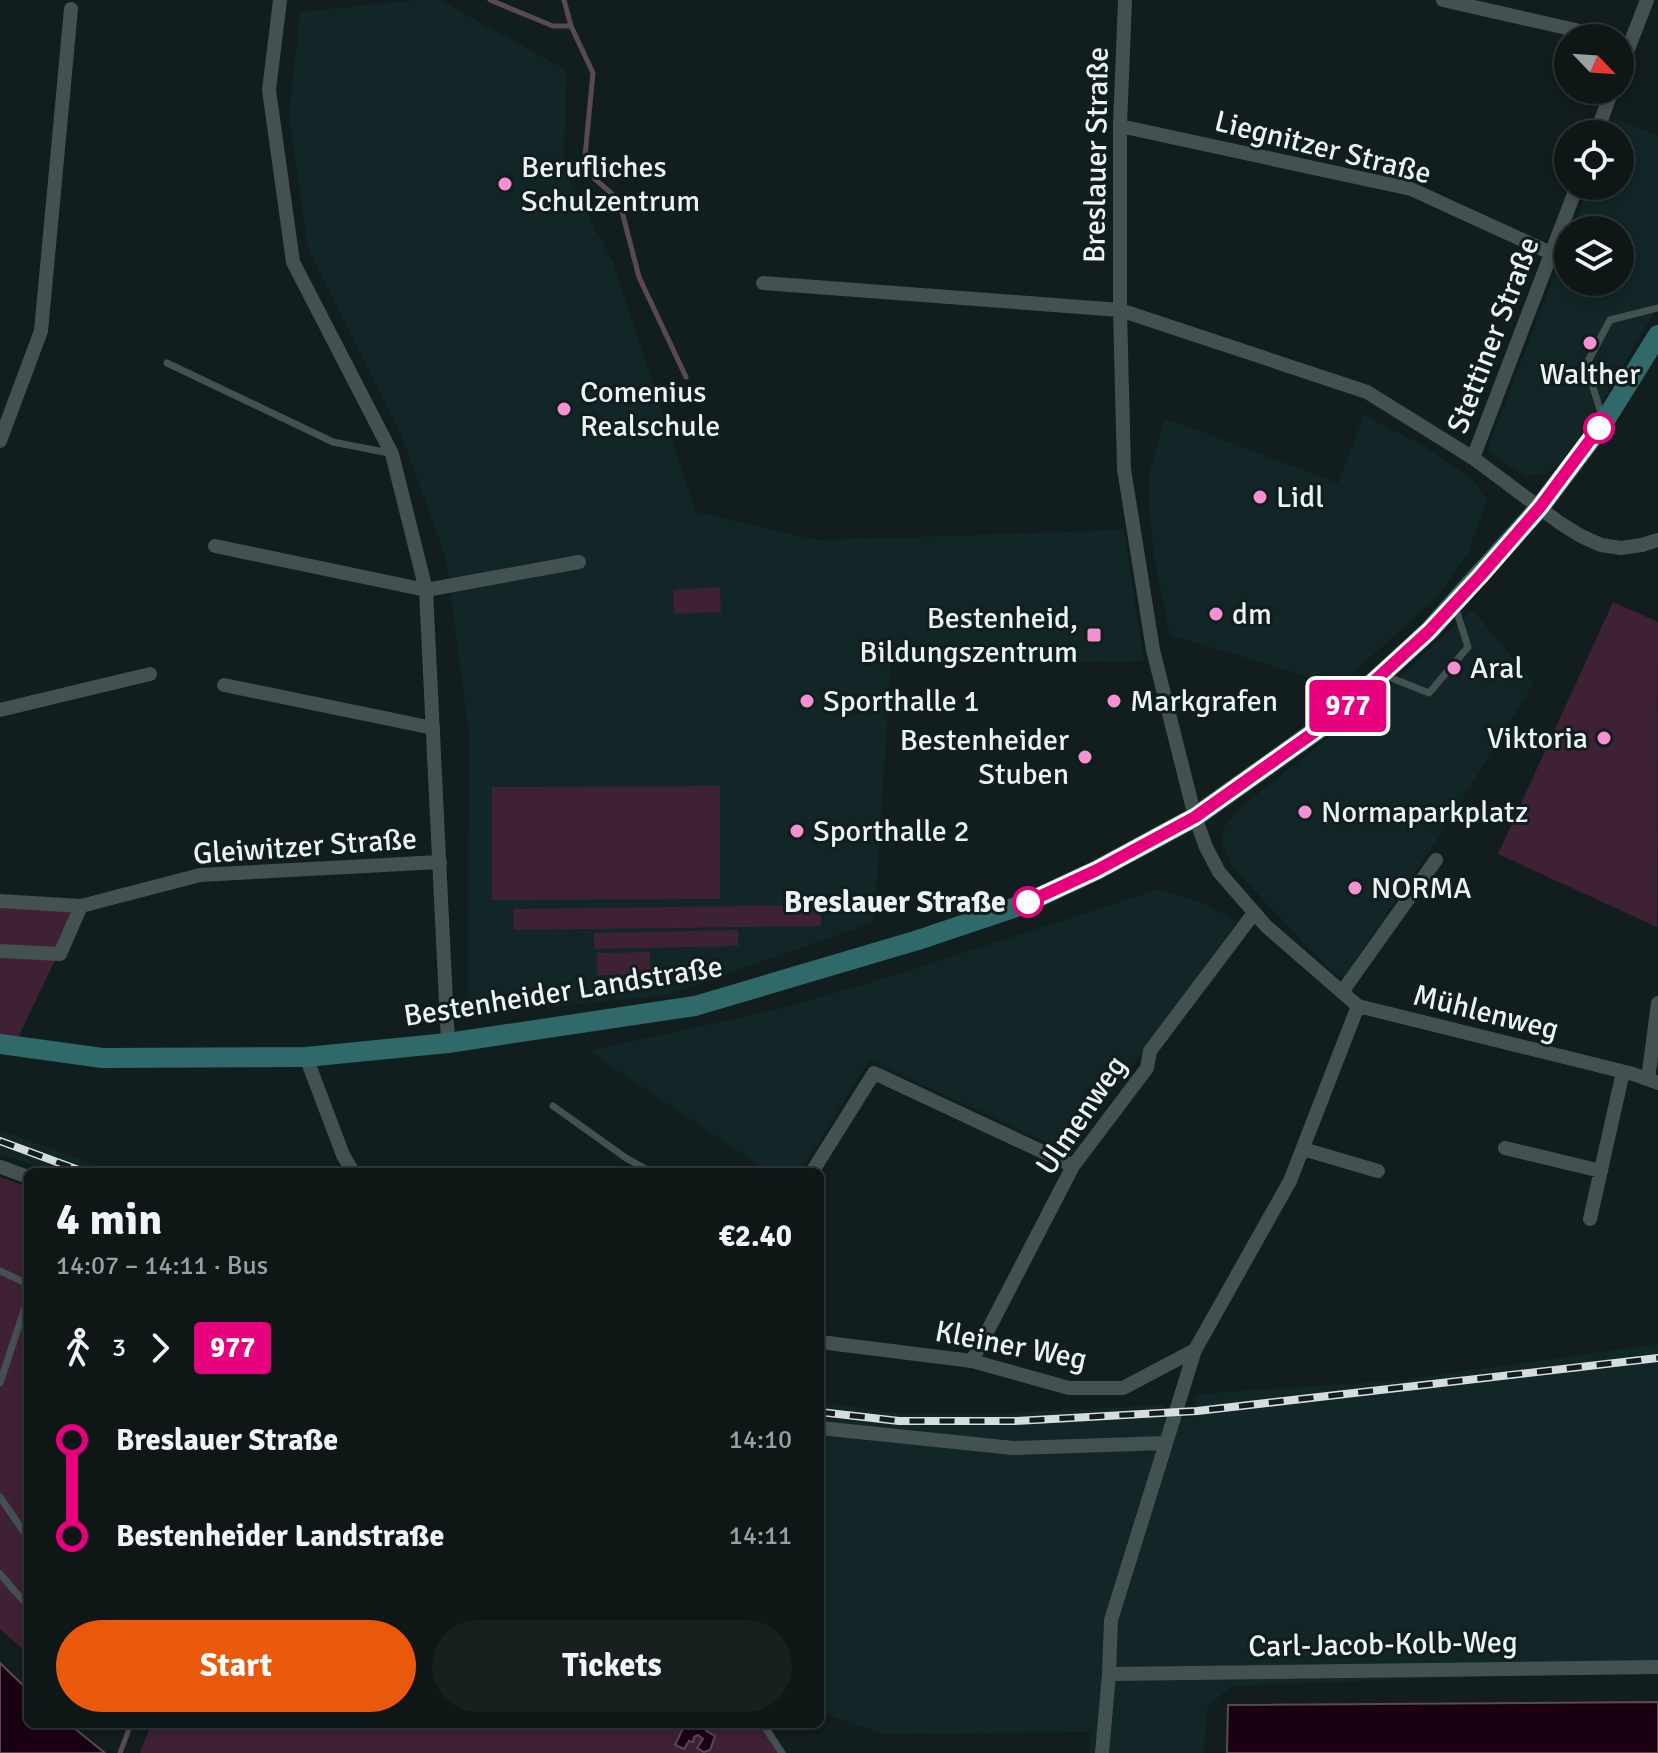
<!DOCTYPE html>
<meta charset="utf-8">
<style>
body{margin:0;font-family:Signika,sans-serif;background:#171f1f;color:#f1f3f6;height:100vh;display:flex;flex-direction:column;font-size:30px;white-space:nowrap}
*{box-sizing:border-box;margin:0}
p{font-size:26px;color:#9b9fa1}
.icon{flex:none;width:44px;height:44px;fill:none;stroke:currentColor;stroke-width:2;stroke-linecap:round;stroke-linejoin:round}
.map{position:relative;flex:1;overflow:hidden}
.panel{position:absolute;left:24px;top:1168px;width:800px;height:560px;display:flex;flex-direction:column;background:#0e1616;border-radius:12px;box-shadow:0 4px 12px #0003,0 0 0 2px #2e3535}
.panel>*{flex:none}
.badge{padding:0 16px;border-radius:6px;font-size:28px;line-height:52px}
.needle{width:52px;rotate:115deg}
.tools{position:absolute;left:1554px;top:24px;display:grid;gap:16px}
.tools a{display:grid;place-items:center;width:80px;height:80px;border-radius:50%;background:#0e1616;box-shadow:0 4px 12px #0003,0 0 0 2px #2e3535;font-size:40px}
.map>.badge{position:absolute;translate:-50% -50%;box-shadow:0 0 0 4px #fff}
.legs{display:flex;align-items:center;gap:12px;height:88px;padding:0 32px;font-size:26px}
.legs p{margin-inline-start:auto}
.head{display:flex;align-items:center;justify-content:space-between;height:136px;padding:0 32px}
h1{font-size:44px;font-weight:700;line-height:60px}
.cta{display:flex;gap:16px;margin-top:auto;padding:16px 32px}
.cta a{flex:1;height:92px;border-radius:48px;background:#ea580c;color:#fff;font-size:32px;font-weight:700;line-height:92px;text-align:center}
.cta a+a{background:#171f1f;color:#f1f3f6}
ul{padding:0 32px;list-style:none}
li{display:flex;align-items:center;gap:28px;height:96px;font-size:30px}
li i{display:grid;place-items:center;width:12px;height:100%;margin:0 10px;background:currentColor}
li i::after{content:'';width:20px;height:20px;margin:-10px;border:6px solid;border-radius:50%;background:#0e1616}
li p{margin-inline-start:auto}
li:first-child i{background:linear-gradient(#0000 50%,currentColor 0)}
li:last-child i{background:linear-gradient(currentColor 50%,#0000 0)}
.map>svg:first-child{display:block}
.built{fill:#122627}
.green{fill:#3e2134}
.water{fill:#1a0011;stroke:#594955;stroke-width:2}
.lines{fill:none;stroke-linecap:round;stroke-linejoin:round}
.stream{stroke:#594955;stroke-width:5}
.lane{stroke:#445151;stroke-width:7}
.street{stroke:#445151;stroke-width:14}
.secondary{stroke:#30696a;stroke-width:20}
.rail-casing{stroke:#d5dddd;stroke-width:8}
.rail{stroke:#121d1d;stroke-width:5;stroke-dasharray:15;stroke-linecap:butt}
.line-1-casing{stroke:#fff;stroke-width:18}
.line-1{stroke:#e6007e;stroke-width:12}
.poi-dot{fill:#f591d2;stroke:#121d1d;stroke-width:3}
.stop-1-dot{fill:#fff;stroke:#e6007e;stroke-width:4}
.labels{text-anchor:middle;stroke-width:6;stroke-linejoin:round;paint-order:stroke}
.street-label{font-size:30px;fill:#ebf3f3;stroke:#121d1d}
.poi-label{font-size:30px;fill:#ebf3f3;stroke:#121d1d;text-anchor:start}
.stop-label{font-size:30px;font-weight:bold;fill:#ebf3f3;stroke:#121d1d;text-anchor:end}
</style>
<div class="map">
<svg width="1658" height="1753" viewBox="0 0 1658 1753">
<rect width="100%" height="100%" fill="#121d1d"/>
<path class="built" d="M417,0H440L566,70L564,171L613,262L696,512L818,540L1124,530L1144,661L891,665L874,922L668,995L468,1015L469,734L446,559L402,437L308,249L289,115L300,12Z
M1615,118L1658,136V305L1607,394L1562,461L1546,474L1526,475L1507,465L1487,450L1568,240V282H1620V230H1572L1589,186H1620V134H1609Z
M1364,415L1423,445L1473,480L1487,501L1468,553L1440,594L1339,686L1170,635L1154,557L1149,505V474L1164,420L1181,424L1338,483Z
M1473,610L1534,683L1435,843L1343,978L1329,969L1232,867L1222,842L1225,825L1240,808L1374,701L1447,632Z
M1159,889L1208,905L1237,922L1127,1073L1066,1151L869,1060L801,1172H769L588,1051L779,1009L892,976Z
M0,1130L114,1172H51L0,1154Z
M1658,1344V1670L1231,1686L1207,1708L1204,1753H1090V1732L882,1734L820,1712V1402L897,1413L987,1414L1164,1405L1167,1420L1194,1418L1196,1394L1402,1380Z"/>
<path class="green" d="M720,587L721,612L674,614L673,590Z
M1613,602L1658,622L1657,927L1498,854Z
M720,786V899L492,900V787Z
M0,901L81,906L14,1046L0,1043Z
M821,905V926L514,930L513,909Z
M738,930V946L594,949V933Z
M650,952V975H597V953Z
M0,1177L28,1187V1654L0,1629Z
M151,1724H763L782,1753H140Z"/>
<path class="water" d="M0,1663L28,1690V1724H69L105,1753H0Z
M1658,1702V1753H1227L1228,1705Z
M685,1724H707L706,1731L715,1736L710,1750L704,1752L697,1748L703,1739L698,1735L694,1737L693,1742L689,1741L684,1749L675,1745Z"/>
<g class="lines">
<path class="stream" d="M490,0L553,26H571
M564,0L571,26L593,73L585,156L595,179L619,200L639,277L686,377
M120,1753L131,1724"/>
<path class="lane" d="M167,363L333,442L389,453
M1602,416L1586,365L1610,320L1658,308
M1384,675L1429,693L1468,647L1455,606
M553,1106L626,1158L651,1172
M498,1171L499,1172
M0,1271L28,1284
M0,1383L28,1298
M0,1497L28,1538
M0,1574L28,1606
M763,1724L782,1753"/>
<path class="street" d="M280,0L269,90L293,262L392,454L426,590L448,1043
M1125,0L1120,126V310L1124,469L1153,650L1195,817L1206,847L1219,872L1266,926L1358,1006L1633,1074L1658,1083
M1443,0L1611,38
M1620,70L1647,0
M1120,126L1411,189L1553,254
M1596,134L1612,90
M763,283L1120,310L1367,392L1473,458L1560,523L1581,536L1601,545L1621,548L1642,545L1658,540
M0,441L41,331L71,9
M1473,458L1577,186
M215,546L426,590L579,562
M224,685L433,728
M0,710L150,674
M0,901L81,906L60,954L0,951
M81,906L200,875L440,862
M1342,992L1436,860
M306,1057L343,1155L353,1172
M1648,1079L1658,1003
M1505,1148L1601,1171
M1303,1149L1378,1171
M1,1167L28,1177
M812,1172L874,1073L1073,1166
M1590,1219L1623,1072
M820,1342L972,1361L1069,1388H1123L1195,1350L1290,1181L1358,1006
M1195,1350L1111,1620L1109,1674L1658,1667
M972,1361L1073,1166L1147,1068L1150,1051L1254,913
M820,1428L1013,1448L1166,1443
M1102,1753L1109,1674"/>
<path class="secondary" d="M0,1044L102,1058L306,1057L448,1043L695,1006L918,940L1022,905L1097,870L1195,817L1334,718L1429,631L1540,507L1604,422L1658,335"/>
<g class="rail-casing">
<path id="rail" d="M0,1141L84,1172
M820,1412L899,1421H1015L1197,1411L1658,1358"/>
</g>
<use href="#rail" class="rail"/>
</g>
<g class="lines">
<g class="line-1-casing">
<path id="line-1" d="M1028,902L1097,870L1195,817L1334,718L1429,631L1480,576L1540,507L1599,428"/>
</g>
<use href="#line-1" class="line-1"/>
</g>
<g class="poi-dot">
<circle cx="505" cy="184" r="8"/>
<circle cx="1590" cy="343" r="8"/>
<circle cx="564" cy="409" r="8"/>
<circle cx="1260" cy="497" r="8"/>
<circle cx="1216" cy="614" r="8"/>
<rect x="1086" y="627" width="16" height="16" rx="4"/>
<circle cx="1454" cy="668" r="8"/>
<circle cx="807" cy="701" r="8"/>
<circle cx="1114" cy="701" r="8"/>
<circle cx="1604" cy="738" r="8"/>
<circle cx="1085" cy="757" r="8"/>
<circle cx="1305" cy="812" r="8"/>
<circle cx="797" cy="831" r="8"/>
<circle cx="1355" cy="888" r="8"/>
</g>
<g class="stop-1-dot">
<circle cx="1599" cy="428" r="14"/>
<circle cx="1028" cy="902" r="14"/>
</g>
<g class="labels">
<g class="street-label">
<text transform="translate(1323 147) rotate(14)" y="10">Liegnitzer Straße</text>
<text transform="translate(1096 155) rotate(-89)" y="10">Breslauer Straße</text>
<text transform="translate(1493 335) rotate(-69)" y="10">Stettiner Straße</text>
<text transform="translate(305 846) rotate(-4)" y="10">Gleiwitzer Straße</text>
<text transform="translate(563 991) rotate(-9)" y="10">Bestenheider Landstraße</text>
<text transform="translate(1486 1012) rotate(14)" y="10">Mühlenweg</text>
<text transform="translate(1081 1115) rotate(-56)" y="10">Ulmenweg</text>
<text transform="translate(1011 1345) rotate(11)" y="10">Kleiner Weg</text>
<text transform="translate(1383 1644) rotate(-1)" y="10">Carl-Jacob-Kolb-Weg</text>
</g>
<g class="poi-label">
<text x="521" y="177">Berufliches<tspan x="521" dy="34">Schulzentrum</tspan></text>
<text x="1590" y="384" text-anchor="middle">Walther</text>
<text x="580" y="402">Comenius<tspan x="580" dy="34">Realschule</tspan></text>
<text x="1276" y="507">Lidl</text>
<text x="1232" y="624">dm</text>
<text x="1078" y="628" text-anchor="end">Bestenheid,<tspan x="1078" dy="34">Bildungszentrum</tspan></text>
<text x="1470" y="678">Aral</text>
<text x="823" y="711">Sporthalle 1</text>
<text x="1130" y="711">Markgrafen</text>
<text x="1588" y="748" text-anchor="end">Viktoria</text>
<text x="1069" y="750" text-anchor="end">Bestenheider<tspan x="1069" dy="34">Stuben</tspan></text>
<text x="1321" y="822">Normaparkplatz</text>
<text x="813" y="841">Sporthalle 2</text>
<text x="1371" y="898">NORMA</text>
</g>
<g class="stop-label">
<text x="1006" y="912">Breslauer Straße</text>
</g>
</g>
</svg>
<div class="tools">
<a><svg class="needle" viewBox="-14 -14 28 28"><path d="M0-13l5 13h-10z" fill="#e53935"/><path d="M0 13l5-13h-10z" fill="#9b9fa1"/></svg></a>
<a><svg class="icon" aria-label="locate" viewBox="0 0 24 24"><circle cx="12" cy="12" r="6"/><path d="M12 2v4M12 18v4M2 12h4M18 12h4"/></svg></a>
<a><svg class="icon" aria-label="layers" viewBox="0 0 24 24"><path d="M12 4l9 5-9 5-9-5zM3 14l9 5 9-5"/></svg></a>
</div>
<b class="badge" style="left:1348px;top:706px;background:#e6007e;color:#fff">977</b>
<section class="panel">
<div class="head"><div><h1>4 min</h1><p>14:07 – 14:11 · Bus</p></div><b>€2.40</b></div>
<div class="legs"><svg class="icon" aria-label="walk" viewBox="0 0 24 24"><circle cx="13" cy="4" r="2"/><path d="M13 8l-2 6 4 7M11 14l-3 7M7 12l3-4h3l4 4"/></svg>3<svg class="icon" aria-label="forward" viewBox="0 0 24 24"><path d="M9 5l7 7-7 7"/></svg><b class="badge" style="background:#e6007e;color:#fff">977</b></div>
<ul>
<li><i style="color:#e6007e"></i><b>Breslauer Straße</b><p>14:10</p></li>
<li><i style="color:#e6007e"></i><b>Bestenheider Landstraße</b><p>14:11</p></li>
</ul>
<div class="cta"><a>Start</a><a>Tickets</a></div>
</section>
</div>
